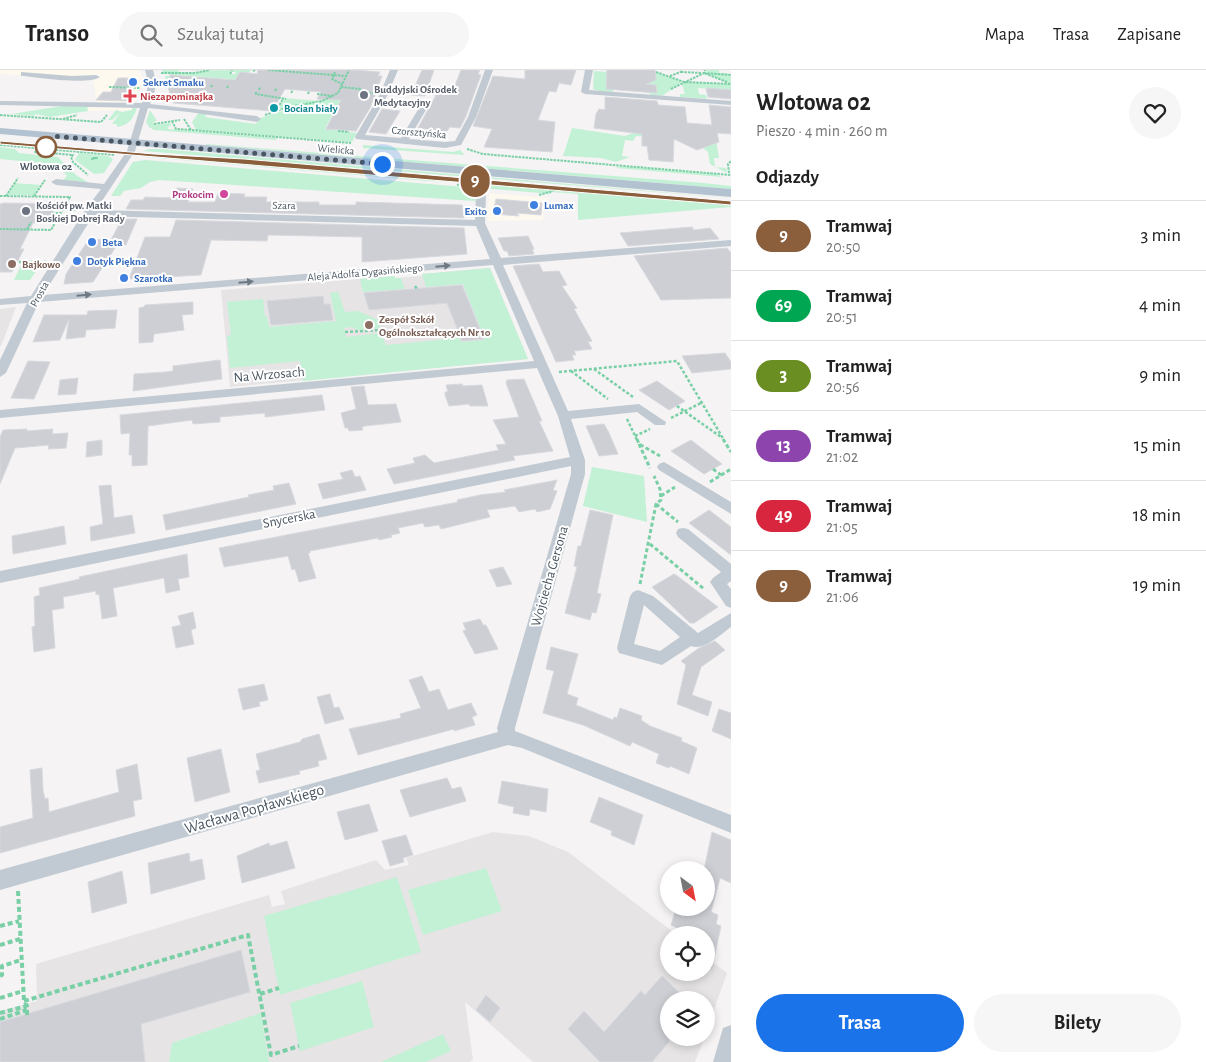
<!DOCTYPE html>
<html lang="pl">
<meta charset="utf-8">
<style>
body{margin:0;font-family:"Alegreya Sans",sans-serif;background:#f6f6f6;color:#222;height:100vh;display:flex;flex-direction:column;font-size:19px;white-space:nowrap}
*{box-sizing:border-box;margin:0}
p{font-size:16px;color:#767676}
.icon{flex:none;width:28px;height:28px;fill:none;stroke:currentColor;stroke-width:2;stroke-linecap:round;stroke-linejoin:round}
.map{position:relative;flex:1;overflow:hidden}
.drawer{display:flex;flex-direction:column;background:#fff;width:475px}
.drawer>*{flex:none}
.badge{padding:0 10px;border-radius:16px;font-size:18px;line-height:32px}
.needle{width:32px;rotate:148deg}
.fabs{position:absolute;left:660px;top:791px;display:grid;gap:10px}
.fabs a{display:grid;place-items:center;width:55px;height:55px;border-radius:50%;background:#fff;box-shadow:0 2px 8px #0003;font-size:25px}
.you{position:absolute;width:25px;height:25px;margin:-12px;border:4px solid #fff;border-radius:50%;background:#1a73e8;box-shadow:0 0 0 8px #1a73e833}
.map>.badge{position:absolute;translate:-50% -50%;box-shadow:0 0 0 2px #fff}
h2{padding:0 25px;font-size:19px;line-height:45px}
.round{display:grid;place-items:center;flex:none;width:52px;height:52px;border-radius:26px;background:#f6f6f6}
.overview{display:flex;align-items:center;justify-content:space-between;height:85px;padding:0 25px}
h1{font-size:24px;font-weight:600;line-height:38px}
.cta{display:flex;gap:10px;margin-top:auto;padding:10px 25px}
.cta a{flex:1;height:58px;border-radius:30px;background:#1a73e8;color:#fff;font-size:20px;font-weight:600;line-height:58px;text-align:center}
.cta a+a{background:#f6f6f6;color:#222}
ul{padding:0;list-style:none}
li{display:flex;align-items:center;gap:15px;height:70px;padding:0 25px;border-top:1px solid #e0e0e0}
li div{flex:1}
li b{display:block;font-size:19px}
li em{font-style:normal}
li .badge{min-width:55px;font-weight:700;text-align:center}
header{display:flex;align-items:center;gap:30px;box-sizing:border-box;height:70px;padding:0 25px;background:#fff;border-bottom:1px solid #e0e0e0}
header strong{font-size:24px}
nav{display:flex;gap:28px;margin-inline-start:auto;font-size:18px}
.search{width:350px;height:45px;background:#f6f6f6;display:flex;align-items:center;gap:12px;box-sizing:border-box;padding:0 18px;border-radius:28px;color:#767676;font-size:19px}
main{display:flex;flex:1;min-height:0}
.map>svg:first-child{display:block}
.commercial{fill:#fdf9ef}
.education{fill:#e6e4e5}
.green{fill:#c3f1d5}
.building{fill:#cdcfd5;stroke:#d7d9de}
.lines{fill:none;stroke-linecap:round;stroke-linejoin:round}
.path-far3{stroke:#7ad0a6;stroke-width:2;stroke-dasharray:2.5 1;stroke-linecap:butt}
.path-far2{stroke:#7ad0a6;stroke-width:2.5;stroke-dasharray:3 2;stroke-linecap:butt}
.path-far1{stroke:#7ad0a6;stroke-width:3;stroke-dasharray:4 2.5;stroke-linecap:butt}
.path{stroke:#7ad0a6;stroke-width:4;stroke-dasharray:5 3;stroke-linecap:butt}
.minor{fill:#c1cad2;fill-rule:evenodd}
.major{fill:#b3c2d1;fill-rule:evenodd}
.tram{stroke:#b5b8bd;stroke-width:1}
.oneway{fill:#6e7983}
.line{fill:#8b5e3c;stroke:#fff}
.walk{stroke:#4a5661;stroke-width:5;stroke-dasharray:0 9}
.shop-dot{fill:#3f7fe0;stroke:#fff;stroke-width:2}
.worship-dot{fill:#6b7280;stroke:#fff;stroke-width:2}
.health-dot{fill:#e0444e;stroke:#fff;stroke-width:2}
.culture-dot{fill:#0f9aa8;stroke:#fff;stroke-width:2}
.stop-dot{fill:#fff;stroke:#8b5e3c;stroke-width:2.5}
.hotel-dot{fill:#d1479c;stroke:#fff;stroke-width:2}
.education-dot{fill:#8d6e63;stroke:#fff;stroke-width:2}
.labels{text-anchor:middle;stroke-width:4;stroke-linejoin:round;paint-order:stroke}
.far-shop-label{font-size:11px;font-weight:bold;fill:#366cbe;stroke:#fff;text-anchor:start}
.far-worship-label{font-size:11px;font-weight:bold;fill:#5b616d;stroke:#fff;text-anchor:start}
.far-health-label{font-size:11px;font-weight:bold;fill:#be3a42;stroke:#fff;text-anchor:start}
.far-culture-label{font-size:11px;font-weight:bold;fill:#0d838f;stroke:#fff;text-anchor:start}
.far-street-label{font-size:11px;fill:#4a5661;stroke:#fff}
.far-stop-label{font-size:11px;font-weight:bold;fill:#4a5661;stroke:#fff}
.far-hotel-label{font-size:11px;font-weight:bold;fill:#b23c85;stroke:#fff;text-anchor:end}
.far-education-label{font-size:11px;font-weight:bold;fill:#785e54;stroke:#fff;text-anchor:start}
.street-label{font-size:14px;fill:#4a5661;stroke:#fff}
.near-street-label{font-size:16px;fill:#4a5661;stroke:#fff}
</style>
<header>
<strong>Transo</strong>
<div class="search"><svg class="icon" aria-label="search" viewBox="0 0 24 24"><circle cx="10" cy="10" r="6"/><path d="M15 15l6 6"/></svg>Szukaj tutaj</div>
<nav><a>Mapa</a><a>Trasa</a><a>Zapisane</a></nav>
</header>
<main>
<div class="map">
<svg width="731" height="992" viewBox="0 0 731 992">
<rect width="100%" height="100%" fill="#f5f3f3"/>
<path class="commercial" d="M0,0H139L143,9L132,40L89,41L87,38L97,32L93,10L0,4Z
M489,123L551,128L544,131L543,150L488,151Z"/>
<path class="education" d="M490,198L528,289L230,317L221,220L394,206L395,208L422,206V204Z
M16,237L1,276H0V239Z
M493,762L529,766L568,782L677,865H669V902H706V887L727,903L706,962V930H669V968H704L695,992H533L465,932L473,990L469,992H0V941L37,931L36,894L269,825L272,837L285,834L281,821L376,790L385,800L409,795L406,788Z"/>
<path class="green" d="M162,0H180L178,2L195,3L203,1H180L231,0L228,4H235L236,2H231L232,0H251L248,4L240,3L238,4L241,10L178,5L169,13H165V9H166L165,6H170V4H163Z
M633,0H650L682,12L662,26L650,25L649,21H657L656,15L606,11V18H613V22L599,21L593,19L594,1L626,3Z
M706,0H719V3H727L731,7V20L698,18L699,24L706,25L707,29L680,27V24H685L682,14L687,12L730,14L709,4Z
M306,9L331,26L319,32L333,26L340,31L372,34H338L325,59L357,63L352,72L196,60L192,52L200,41L207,43L205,47L256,54L260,48L295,37L277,40L285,29L281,28H283L321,31L324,27H318L319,25H325Z
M69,35H93L87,38L88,41L49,47L36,44L34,46L11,44Z
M132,38H137C133,49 129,55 117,57V54H112L120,43L112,50H108L116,40L122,42L132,40Z
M150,40L157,51L153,52L155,55L170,53L171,56L168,57V59L277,68L276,70L154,60L149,57L146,52Z
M572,58L625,66L633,63L716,69L719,88H714L715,97L726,98L727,103L710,94L708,82L692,69L636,66L633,71L625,70L622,86L630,87L616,92L601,88L563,86Z
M206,74L703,113L731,116V119L206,75Z
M363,75L453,82L460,80L465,85L363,78Z
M0,77L15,79L19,83L58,87L76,105L89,113L63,110L67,106L59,97L52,94L0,89Z
M150,79H161L731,128L143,81Z
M79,83L108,86L113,89L104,103L94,104L75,90Z
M135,86L246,93L731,134V137L578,150V124L551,122V124L480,118L472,112L428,111Z
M145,90L464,117L475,121V131L159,110L150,112L141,118L124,121L120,126H111L133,92Z
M621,96L716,104L722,107L616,98Z
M15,113L40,115L34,125H8Z
M22,193L41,194L30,210H14Z
M490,198L528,289L303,311L300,291L230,298L227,266L231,265L227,232L263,229L265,246H267L269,257L336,251L330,223L338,222L345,242L358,241L378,250L380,258L358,260L352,257L344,258L346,267L381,263L386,275L459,268L462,272L485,270L463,214L426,217L422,204Z
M394,206L395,208H401L405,219L363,222L360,209Z
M592,397L644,406L647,452L583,436Z
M486,798L502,841L423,865L408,820Z
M397,807L421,882L280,925L264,846Z
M362,911L374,957L300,981L290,933Z
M261,943L269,992H169L172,973Z
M443,964L451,981L426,992H381Z"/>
<path class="building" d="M258,0H355L380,2L378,6H382L370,38L356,61L326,59L341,30L317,29L321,22L285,19L272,41L173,33L177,29H171L168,16L170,5L235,10L240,2L257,4Z
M422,0H434L425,26L411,25Z
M461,0H480L478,4L481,5L466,46L460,58L450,57L446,62L418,58L441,16L454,18Z
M525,0H576L571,15L559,13L556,22L549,21L538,50L555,52L552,82L484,77L492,59L473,56L493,6L525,9Z
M607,0H655L656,10L646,14L656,15L657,23L606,19Z
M118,8H136L130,31L96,30L103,22H111Z
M706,18L731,20V29L708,27Z
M605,27L657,31L658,35L685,37L687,53L712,55L709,35L731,37V64L717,63L719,72L697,80L674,69L673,92L649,90L647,76H642V64L594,58L596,44L599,39L605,40Z
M382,39L400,41L386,64L369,62Z
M177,118L193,119L188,132H215L218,123L245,124L244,127H267L266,132H319V135H356V132L462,135L464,148L126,139L131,130H143L145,127L174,128Z
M496,129L542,133L541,145L517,143L519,146L493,144Z
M4,133L57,134L48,152L33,153L20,179H24L12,202H0V134Z
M122,149H137L126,175H117L93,212L64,214L66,204L89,169L111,170Z
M176,150L464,158L467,184L362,192V167L268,165L267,171L211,170L201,205L129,209L145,167H170Z
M692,157L694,160L710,158L719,169L628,176L620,163Z
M528,166L534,179H532L534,184L509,186L507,181H504L498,168Z
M727,178L731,183V228L661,230L634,186Z
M539,194L543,202L559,201L567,215L562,216L577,238L574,239L592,271L588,272L592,279L574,281L576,285H572L574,290L556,292L513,196Z
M462,215L484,269L462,271L447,233L369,240L364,223Z
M323,226L324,234H330L333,250L271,255L267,231Z
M193,232V244L182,245L184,260L154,264L153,272L139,273V238L144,237L145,235Z
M117,240L115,258L86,260L85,267L66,269L69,249L60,270L33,272L44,245H87L88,241Z
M725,283L731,292V299L692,303L682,286Z
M220,290L222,309L133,321L134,304L166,302L173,301V296Z
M28,291L50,292L34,329L11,328Z
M78,308L76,324L58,325L60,310Z
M524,309L542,351H539L553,381L513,386L515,390L394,414L387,399L415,393L413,388L425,385L434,393L499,380L496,375L506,374L493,350L519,347L506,313L507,310Z
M657,311L685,331L669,340L639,320Z
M462,314L463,316L482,315L488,336H470L469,334L449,336L445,325V322H448L446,315Z
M364,316L368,335L396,334L401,352L365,356L362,357L363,360L349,361L348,358H345L341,343L356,339L351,317Z
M322,325L325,340L265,347V343L220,347V352L193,354L192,350L148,356L147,395L132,396V385H129L130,363L121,364L120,345Z
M604,354L609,363L618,384L599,386L586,356Z
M27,359V361L53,359L52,364L68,363L66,378L48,379L49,375L15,378L0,414V367L3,360Z
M102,370V385L86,387L87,372Z
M691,370L722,394L704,404L671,381Z
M352,400L355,407L360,406L366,420L323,429L318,414L343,409L340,403Z
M557,410L553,420L557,421L550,439L537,442L535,439L519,442L515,436L487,440L490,447L441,459L439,455L425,457L423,453L398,458L400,463L391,465L392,467L379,470L378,468L310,481V483H308L316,508L299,512L295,499L292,500L288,486L224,497L219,478L458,432L457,430L480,425L506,422L504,420Z
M289,413L296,434L166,460L163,445L249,427L248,425L274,420L273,416Z
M111,415L114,448L132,445L135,463L91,471L90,457L103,454L99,416Z
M590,440L613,445L597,523L601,524L596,543L592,542L590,550L565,543L577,497L574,496L578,476H581Z
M709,440L731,457V485L689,453Z
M64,456L66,474L13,484L12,466Z
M187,484L189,507L178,509L180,520L166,523L164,508L113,518L117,546L102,549L99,524L96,525V521L63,527L64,538L52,540L55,578L34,582L32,557L35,556L34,527L40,525L39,518L80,509L79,507Z
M503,497L512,514L497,517L489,500Z
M674,504L676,505L718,537L694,553H690L652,517Z
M193,542L196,558L191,560L194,574L176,578L172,557L181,555L178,546Z
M480,549L483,555H486L498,579L475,584L463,561L466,560L463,553Z
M715,571L725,580L701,597L692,625L712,632L708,646L677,634L686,595L681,591L699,578Z
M551,577L578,584L567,624L578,628L576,635L613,650L614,647L617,648L620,638L642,646L641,650L650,656L682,668L681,671L697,678L689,704L670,696L669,698L656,693L659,684L632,672L630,676L583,655L543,643L554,601L546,599Z
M422,606L429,622L439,619L448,640L471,633L477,645L472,647L475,655L454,661V659L358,685L349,659L401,648L400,644L421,638L409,610Z
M264,614L268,630L259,632L260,636L243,640L238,619Z
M330,624L334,638L339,637L344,649L325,654L317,627Z
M719,639L731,643V669L712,661Z
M319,664L327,689L318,691L319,696L299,701L300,704L259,713L256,701L260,700L256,684L300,672L302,669Z
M221,679L230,722L195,732L187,688Z
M137,694L142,729L133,731L135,746L0,783V757L33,748L30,700L42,698L43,720L45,729L48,728L49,742L119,722L116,700Z
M447,708L452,719L461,717L466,731L410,747L400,720Z
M502,711L548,719L546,742L530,739L529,746L513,743L514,737L498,733Z
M599,727L643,745L634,775L611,765L612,761L590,752Z
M369,734L378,761L345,770L337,742Z
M712,762L731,770V813L720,808L711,842L718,845L716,854L721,856L712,899L706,898V865H691L671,855L676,838H706V800H704Z
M406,765L413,785L403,788L404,792L390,796L382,771Z
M287,771L295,798L242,813L237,786L269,773L270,776Z
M189,783L190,792L202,789L205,809L151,824L148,793Z
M122,801L127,833L92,843L88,812Z
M241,880L250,922L141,954L145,992H0V952Z
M662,906L687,930H669V972L652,992H600L568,959L584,941L604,962L641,921L645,925Z
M486,925L500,938L490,952L476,940Z"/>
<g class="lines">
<path class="path-far3" d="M253,0L255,1
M268,0L346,6
M335,2L332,9L342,14
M656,2L684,12L731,14
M681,2L702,3
M161,3H195L210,0
M230,4L232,0
M670,6L683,1
M727,12L704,3L731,5
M179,14L181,12
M195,15L196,13
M109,17L140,18
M211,17L212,15
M341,17L361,19L360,22L373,23
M227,18L228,16
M671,19L704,3L705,0
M259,20L260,17
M275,21L277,18
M256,22V24L286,29
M291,23L293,20
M308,24L309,21
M317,24L332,26
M276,41L283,29
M0,45L101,52L107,45
M265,45L288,37L322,31L338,23L349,0
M63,49L77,45
M184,49L191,60L351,73
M172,51L176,59L191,60
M154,54L180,50
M338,61L349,62
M0,75L115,85
M38,79L35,82L73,85L71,87L73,92L88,105
M467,79L483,84L731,105
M93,88H97L92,89Z
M729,103L728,94L731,91
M457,115L466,113
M539,125L553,121
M0,126L70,127L51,160L0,159
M6,126L18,108
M34,126L45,110
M63,140H77
M52,143H60
M58,149H70
M27,159L31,152"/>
<path class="path-far2" d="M19,192H46
M415,216L417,219
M345,262L381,260
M594,299L633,327
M571,301L608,329
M559,302L677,291L724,370
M677,336L721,367
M671,348L701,333
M627,349L637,370
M635,366L650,359"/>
<path class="path-far1" d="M637,369L639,374L660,386
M723,369L731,382
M639,374L650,398
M713,399L721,405
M710,412L731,399
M661,426L675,417
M656,434L678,452
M650,474L704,519
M640,514L656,434L661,430L660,419L654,406"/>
<path class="path" d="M18,821L24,931L27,936V948
M0,856L19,851
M0,875L20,869
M0,906L2,905V896L21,890
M260,924L279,918
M0,928L23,921
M24,931L248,865L271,985L299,976
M0,943L27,936
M0,949L27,940"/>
<path class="minor" d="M145,0H153C157,12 156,22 150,34L257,46L261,49L257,52L189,42L148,38L135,81L96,140L475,150L476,122L481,119L486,122L485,153L501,188L731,170V176L503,195L568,341L639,334L666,352L665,355H655L637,342L571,349L585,390V404L515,658V661L731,745V763L522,678L508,675L0,820V800L498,662L497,658L571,404V396L0,513V501L570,387L558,346L537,298L0,348V340L534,291L493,195L39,232L6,303L0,307V290L27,233L0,235V229L31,226L83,143L101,119L56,115L51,112L56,109L104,114L127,81L140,38L0,35V31L142,33C148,22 149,12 145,0ZM93,146L476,156L490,189L43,225Z
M390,0H398L387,26L365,65L401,68L419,38L423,35L427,38L409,69L445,72L455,71L468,47L485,0H493L476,47L461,75L445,78L356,69L355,67L379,26Z
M585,0H593L589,20L731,31V35L585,24L581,22Z
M21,2L72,6L96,5L100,7C89,15 40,8 24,6H21Z
M664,392L731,432V444L659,400L657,397L659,394Z
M683,458L688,459L731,494V511L727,514L731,519V538L726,536L710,512L713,508L721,502L678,467L676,463L678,459Z
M638,520L653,526L698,563L731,543V557C720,565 704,581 691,576L662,595L619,583L617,578L630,526L633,522ZM644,535L680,567L660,581L634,574Z
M731,955V992H713L723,958Z"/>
<path class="major" d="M0,58L731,119V127L0,64Z"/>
<path class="tram" d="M0,73L153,86L244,91L731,133"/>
</g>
<defs><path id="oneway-solid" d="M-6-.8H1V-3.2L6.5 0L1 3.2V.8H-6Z" transform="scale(1.25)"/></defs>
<g class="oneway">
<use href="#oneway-solid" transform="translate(443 196) rotate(-5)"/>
<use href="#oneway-solid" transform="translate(246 212) rotate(-5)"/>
<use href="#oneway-solid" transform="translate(84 225) rotate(-5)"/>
</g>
<path class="line" d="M0,71L154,84L244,89L731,131V135L0,74Z"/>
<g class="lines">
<path class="walk" d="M46,77L52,66L382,94"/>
</g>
<g class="shop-dot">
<circle cx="133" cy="12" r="5"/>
<circle cx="534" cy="135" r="5"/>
<circle cx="497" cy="141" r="5"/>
<circle cx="92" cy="172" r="5"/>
<circle cx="77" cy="191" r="5"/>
<circle cx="124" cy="208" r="5"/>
</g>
<g class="worship-dot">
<circle cx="364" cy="25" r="5"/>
<circle cx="26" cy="141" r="5"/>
</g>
<path class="health-dot" d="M127.5 18.5h5v5h5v5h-5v5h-5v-5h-5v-5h5z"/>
<circle class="culture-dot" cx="274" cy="38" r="5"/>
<circle class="stop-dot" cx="46" cy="77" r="10"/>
<circle class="hotel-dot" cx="224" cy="124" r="5"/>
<g class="education-dot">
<circle cx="12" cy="194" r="5"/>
<circle cx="369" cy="255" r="5"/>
</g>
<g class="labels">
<g class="far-shop-label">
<text x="143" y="16">Sekret Smaku</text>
<text x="544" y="139">Lumax</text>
<text x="487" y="145" text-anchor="end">Exito</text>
<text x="102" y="176">Beta</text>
<text x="87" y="195">Dotyk Piękna</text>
<text x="134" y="212">Szarotka</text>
</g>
<g class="far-worship-label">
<text x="374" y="23">Buddyjski Ośrodek<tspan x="374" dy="13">Medytacyjny</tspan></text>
<text x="36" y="139">Kościół pw. Matki<tspan x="36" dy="13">Boskiej Dobrej Rady</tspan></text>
</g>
<g class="far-health-label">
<text x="140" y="30">Niezapominajka</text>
</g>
<g class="far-culture-label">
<text x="284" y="42">Bocian biały</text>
</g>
<g class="far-street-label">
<text transform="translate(419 62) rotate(5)" y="4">Czorsztyńska</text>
<text transform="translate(336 79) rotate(5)" y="4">Wielicka</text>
<text transform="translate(284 135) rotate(1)" y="4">Szara</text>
<text transform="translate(365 202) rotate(-5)" y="4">Aleja Adolfa Dygasińskiego</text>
<text transform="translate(39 224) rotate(-61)" y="4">Prosta</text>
</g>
<g class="far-stop-label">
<text x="46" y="100">Wlotowa 02</text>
</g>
<g class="far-hotel-label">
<text x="214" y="128">Prokocim</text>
</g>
<g class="far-education-label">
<text x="22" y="198">Bajkowo</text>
<text x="379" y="253">Zespół Szkół<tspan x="379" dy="13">Ogólnokształcących Nr 10</tspan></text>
</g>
<g class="street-label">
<text transform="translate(269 304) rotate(-5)" y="5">Na Wrzosach</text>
<text transform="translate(289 448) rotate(-11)" y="5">Snycerska</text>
<text transform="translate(549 506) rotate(-74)" y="5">Wojciecha Gersona</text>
</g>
<g class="near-street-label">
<text transform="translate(254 738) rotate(-16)" y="6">Wacława Popławskiego</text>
</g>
</g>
</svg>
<div class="fabs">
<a><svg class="needle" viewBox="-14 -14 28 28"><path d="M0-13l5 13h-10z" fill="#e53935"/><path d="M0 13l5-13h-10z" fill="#767676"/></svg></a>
<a><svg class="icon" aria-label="locate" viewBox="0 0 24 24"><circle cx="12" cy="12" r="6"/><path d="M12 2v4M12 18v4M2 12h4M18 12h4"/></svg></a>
<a><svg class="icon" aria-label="layers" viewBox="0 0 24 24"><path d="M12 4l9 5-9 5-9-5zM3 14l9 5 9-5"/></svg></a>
</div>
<div class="you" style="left:382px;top:94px"></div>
<b class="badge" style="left:475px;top:111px;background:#8b5e3c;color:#fff">9</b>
</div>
<section class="drawer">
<div class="overview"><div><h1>Wlotowa 02</h1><p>Pieszo · 4 min · 260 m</p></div><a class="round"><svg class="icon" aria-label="heart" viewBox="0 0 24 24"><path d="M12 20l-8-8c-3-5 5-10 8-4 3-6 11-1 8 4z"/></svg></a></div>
<h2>Odjazdy</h2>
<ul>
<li><span class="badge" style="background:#8b5e3c;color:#fff">9</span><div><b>Tramwaj</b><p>20:50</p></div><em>3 min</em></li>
<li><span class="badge" style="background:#00a651;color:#fff">69</span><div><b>Tramwaj</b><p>20:51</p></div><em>4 min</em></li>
<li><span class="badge" style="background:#6b8e23;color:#fff">3</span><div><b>Tramwaj</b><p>20:56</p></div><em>9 min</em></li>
<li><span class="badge" style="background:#8e44ad;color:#fff">13</span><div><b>Tramwaj</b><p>21:02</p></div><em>15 min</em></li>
<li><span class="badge" style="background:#d7263d;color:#fff">49</span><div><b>Tramwaj</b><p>21:05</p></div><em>18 min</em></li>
<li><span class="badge" style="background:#8b5e3c;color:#fff">9</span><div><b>Tramwaj</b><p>21:06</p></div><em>19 min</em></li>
</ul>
<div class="cta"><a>Trasa</a><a>Bilety</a></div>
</section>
</main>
